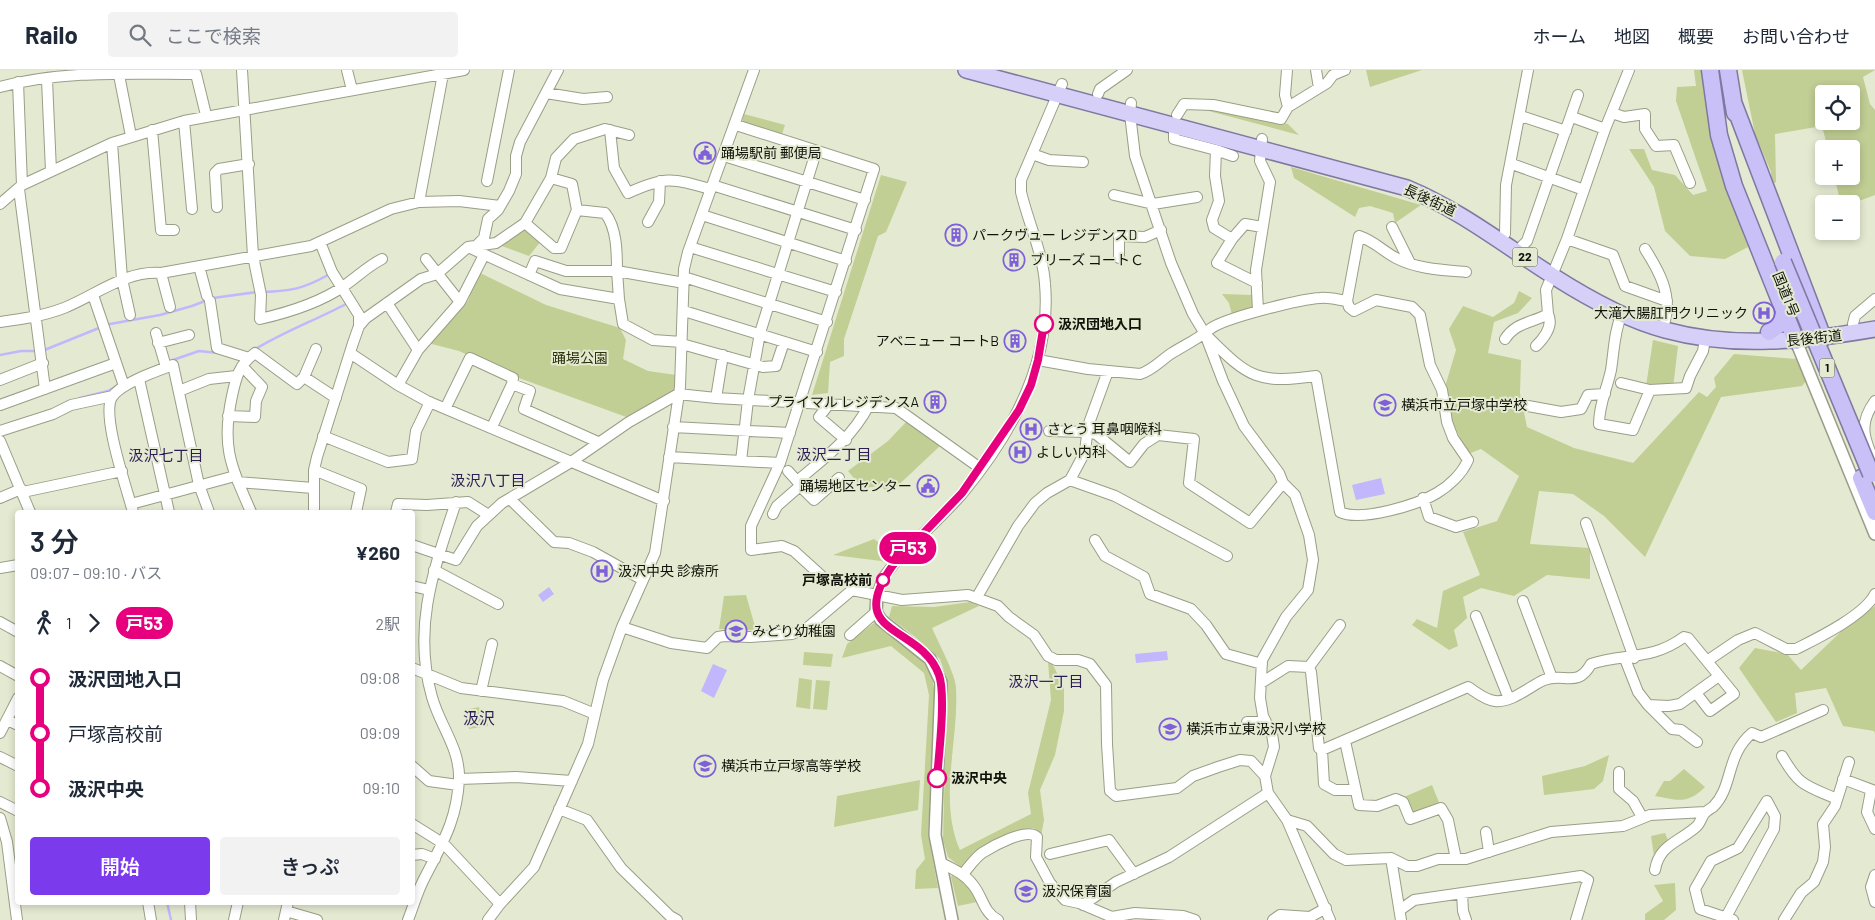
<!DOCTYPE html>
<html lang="ja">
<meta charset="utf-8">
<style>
body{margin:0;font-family:Barlow,"Noto Sans JP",sans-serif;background:#f2f2f3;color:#1f2937;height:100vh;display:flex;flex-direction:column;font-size:19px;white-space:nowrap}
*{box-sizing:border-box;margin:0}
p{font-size:16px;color:#747a83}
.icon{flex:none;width:28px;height:28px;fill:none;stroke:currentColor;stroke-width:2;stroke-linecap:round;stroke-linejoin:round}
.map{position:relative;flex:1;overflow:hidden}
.side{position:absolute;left:15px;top:440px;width:400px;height:395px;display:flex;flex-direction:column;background:#fff;border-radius:5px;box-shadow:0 2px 8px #0003}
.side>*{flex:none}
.badge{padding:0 10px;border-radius:16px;font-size:18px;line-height:32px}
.tools{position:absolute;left:1815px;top:15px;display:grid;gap:10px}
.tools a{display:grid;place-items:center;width:45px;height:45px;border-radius:5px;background:#fff;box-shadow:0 2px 8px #0003;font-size:25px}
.map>.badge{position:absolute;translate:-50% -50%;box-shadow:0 0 0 2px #fff}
.legs{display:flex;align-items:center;gap:8px;height:55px;padding:0 15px;font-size:16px}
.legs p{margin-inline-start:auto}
.head{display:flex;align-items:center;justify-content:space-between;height:85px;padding:0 15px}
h1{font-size:28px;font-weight:600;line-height:38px}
.action{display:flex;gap:10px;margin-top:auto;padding:10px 15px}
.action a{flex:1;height:58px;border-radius:5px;background:#7c3aed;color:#fff;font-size:20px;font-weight:600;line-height:58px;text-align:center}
.action a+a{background:#f2f2f3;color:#1f2937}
ul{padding:0 15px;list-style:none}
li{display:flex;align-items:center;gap:18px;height:55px;font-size:19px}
li i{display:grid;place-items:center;width:8px;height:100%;margin:0 6px;background:currentColor}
li i::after{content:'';width:12px;height:12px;margin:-6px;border:4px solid;border-radius:50%;background:#fff}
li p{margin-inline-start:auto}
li:first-child i{background:linear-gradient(#0000 50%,currentColor 0)}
li:last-child i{background:linear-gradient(currentColor 50%,#0000 0)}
header{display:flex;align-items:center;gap:30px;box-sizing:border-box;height:70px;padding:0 25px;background:#fff;border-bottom:1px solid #e0e1e3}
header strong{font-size:24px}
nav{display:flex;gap:28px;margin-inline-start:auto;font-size:18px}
.search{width:350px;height:45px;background:#f2f2f3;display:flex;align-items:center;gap:12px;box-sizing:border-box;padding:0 18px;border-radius:5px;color:#747a83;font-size:19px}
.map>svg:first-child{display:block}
.green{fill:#c1ce94;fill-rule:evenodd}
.water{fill:#c2b6fc}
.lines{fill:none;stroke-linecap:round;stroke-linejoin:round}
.stream{stroke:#c2b6fc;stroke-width:2.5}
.minor-casing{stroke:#999e87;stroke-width:12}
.tertiary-casing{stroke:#999e87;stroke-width:14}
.primary-casing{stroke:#7f79a1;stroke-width:18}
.trunk-casing{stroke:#7f79a1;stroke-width:19}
.minor{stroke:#fff;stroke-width:10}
.tertiary{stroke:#fff;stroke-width:11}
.primary{stroke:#d6d0f8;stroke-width:15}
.trunk{stroke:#c8c0f6;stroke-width:16}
.trunk-bridge-casing{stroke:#7f79a1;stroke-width:19;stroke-linecap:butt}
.trunk-bridge{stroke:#c8c0f6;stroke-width:16}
.line-1-casing{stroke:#fff;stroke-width:11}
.line-1{stroke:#e6007e;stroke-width:8}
.stop-1-dot{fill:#fff;stroke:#e6007e;stroke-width:2.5}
.labels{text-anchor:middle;stroke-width:4;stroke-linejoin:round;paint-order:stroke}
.shield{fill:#e4ead1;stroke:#505346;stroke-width:1}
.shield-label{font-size:12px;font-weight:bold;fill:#10120a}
.poi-label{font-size:14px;fill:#10120a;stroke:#e4ead1;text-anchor:start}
.street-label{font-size:14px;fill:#10120a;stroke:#e4ead1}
.stop-label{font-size:14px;font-weight:bold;fill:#10120a;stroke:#e4ead1;text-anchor:start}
.park-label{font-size:14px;fill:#2c330b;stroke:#e4ead1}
.neighbourhood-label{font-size:15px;fill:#2c1c56;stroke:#e4ead1}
.quarter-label{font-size:16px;fill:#2c1c56;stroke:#e4ead1}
</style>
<header>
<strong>Railo</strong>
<div class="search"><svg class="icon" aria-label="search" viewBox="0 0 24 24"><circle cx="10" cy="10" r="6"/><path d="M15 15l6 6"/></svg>ここで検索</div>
<nav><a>ホーム</a><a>地図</a><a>概要</a><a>お問い合わせ</a></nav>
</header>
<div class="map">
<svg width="1875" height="850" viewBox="0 0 1875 850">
<rect width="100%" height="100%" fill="#e4ead1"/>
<path class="green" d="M1366,0H1422L1370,17Z
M1694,0H1702L1716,82L1726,117L1748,177L1725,189L1690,186L1665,161L1654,117L1629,79H1644L1652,100L1675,105L1693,125L1707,121L1676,31L1677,17L1696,16Z
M1742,0H1875L1863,7L1870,34L1875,40V125L1851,134H1841L1834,106H1851V79H1828L1822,56L1775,64L1776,112L1772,115L1771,102L1755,64ZM1824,24H1851V51H1824Z
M1212,37L1288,54L1299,65L1205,40L1187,39Z
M744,44L785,55L782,64L742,53Z
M1291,97L1421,135L1395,153L1393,143L1370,136L1359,138L1355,147L1294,108Z
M881,105L907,112L886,162L878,166L844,269V286L830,292L828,323L812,325Z
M525,157L541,171L529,186L499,175Z
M478,202L546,235L620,258L626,270L623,289L648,301L676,305L675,322L629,348L519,308L459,281L428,273L468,231Z
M1519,221L1532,228L1518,243L1494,252L1488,283L1521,290L1520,323L1527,357L1574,378L1633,393L1699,322L1707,327L1716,317L1714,308L1734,284L1796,289L1806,311L1802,316L1721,327L1645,487L1604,446L1573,424L1539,421L1530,474L1590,478V509L1547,505L1514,526L1481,518L1463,527L1467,548L1454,560L1458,576L1449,580L1412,555L1417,549L1437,558L1443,521L1480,505L1463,462L1497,451L1519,406L1481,379L1468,384L1451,349L1444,320L1456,280L1449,259L1463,236L1493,247L1514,233Z
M1222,224L1253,225V237L1232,245L1229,233Z
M1653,270L1678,276L1673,318L1646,316Z
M907,351L942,374L889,424L881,416L862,418L848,401L888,371Z
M874,469L896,485L888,494L881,491L833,485Z
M746,525L756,560L719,559L724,526Z
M970,532L979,536L932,558C938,572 956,605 956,618C959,671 938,730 960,780L1031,744L1028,723L1051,630L1048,592L1052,593L1064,617V641L1055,685L1040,720L1044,750L1041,766L1034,758C1008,758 980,781 962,798L948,787L943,770L947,610L940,589L914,566L889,547L892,536L934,537Z
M1875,536V664L1874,661L1843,656L1826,618L1795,623L1797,643L1776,652L1739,598L1755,578L1787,584L1801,600L1852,551Z
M874,553C882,555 924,591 929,599C933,607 934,618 935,627L928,764L938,818L915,819L916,800L925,789L921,765L929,625L924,603L891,576L842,588L847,574Z
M804,582L833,584L831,597L803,595Z
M799,608L812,610L810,639L796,637Z
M816,610L830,611L827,640L813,639Z
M479,637L480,641H487L488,656L469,659L465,640Z
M1609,685L1603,711L1594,719L1544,725L1542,706L1585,696Z
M1684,699L1705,717C1687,735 1677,730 1655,726L1664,711H1670Z
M920,710L918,740L834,757L837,726Z
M1432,715L1440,735L1415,744L1410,742L1404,727Z
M1665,763L1668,770L1654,786L1651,766Z
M953,804C966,811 972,820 977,832L958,836L951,807Z
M1675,813L1676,840L1664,850H1645V844L1663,831L1654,815Z"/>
<path class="water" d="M1381,408L1385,424L1356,430L1352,415Z
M549,517L554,524L543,532L538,525Z
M1167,581L1168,590L1136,593L1135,584Z
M713,594L727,600L714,628L701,621Z"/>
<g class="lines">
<path class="stream" d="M263,222C291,221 303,219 328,205
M110,254L160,245L192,236L213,228L257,222
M254,280C283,262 316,250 346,234
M42,281L99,258
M0,285L21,281H37
M170,291L199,281L218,283
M80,328L108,321L120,314
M10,353L29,347
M167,832L171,850"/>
<g class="minor-casing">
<path id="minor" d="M242,0L253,186L261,225L260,249C286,243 321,232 344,216C357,207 368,196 382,189
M347,0L352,20
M1316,0L1319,18
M119,5L131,66
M47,10L51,101
M18,12L22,115
M0,17C62,0 131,4 196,4L206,45
M546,23L583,29L607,27
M1098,24L1100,19L1127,0
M1131,33L1130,44L1135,86L1171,193L1193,244L1205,264L1223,311L1244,356L1279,403L1283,413L1295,425L1309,465L1313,490L1308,520L1286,547L1262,590L1260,628L1263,646L1272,664L1274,677L1265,706L1268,723L1287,750L1330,850
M1288,37L1327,13L1333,5L1345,0
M1612,43L1624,47L1645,44V59L1656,76L1674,75L1690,113
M1177,45L1184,34L1213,35L1281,49L1288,37L1285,25L1287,0
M1521,46L1566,61
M1572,47L1605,59
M184,51L192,139
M736,55L874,99L780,393L751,456V480L782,476L794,481L826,510
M1174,55V69L1216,80L1215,106L1219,131L1212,150L1214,158L1232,169
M152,60L161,160H174
M610,60L614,98L628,123C665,106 672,108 710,119
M112,73L122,209L130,245
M1216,80L1233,86
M1032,84L1049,90L1083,92
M724,86L865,130
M1512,94L1584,120
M551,108L556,88L574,69L605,59L629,65
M487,111L509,0
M712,115L856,160
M19,119L45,319
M1114,125L1153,134L1197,127
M419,132L443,4
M0,134L22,115L112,73L184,51L464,0
M217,137L215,103L219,99L249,94
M702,145L846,191
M648,152L659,132L660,111
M525,153L551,108L572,114L577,140
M1392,157L1410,193
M1505,164L1506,115L1528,0
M1567,169L1613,185L1625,216L1667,231
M320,172L332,202L359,245V256
M478,174L484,168L488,149L498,140L509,121L516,104V86L520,72L558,0
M1522,176L1527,171L1578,25
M468,177L560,219L619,229L617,201L684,213
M690,177L836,222
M1645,179C1659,201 1672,224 1665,251
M1119,188V166L1145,167L1161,160
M426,189L460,232
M199,196L207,226
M161,203L170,237
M684,207L827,252
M1257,213L1217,193L1232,169L1245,154L1262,157
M93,225L124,316
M619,229L623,254L653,270L682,272
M210,231L217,278L249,288
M387,233L418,280
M684,241L817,282
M1258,241L1256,200L1270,112L1260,91L1262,69
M1622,243C1614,262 1614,281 1611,300C1607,319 1599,334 1599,354L1633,360L1650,320
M0,252C22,249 43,246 64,238C96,225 126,200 161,203L311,176L391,139L419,132L459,131L500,136
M1853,254L1855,246L1875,229
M156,263L166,297
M1208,267C1249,308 1258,314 1316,306L1340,442C1361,452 1417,435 1437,423C1449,416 1462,404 1468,390L1453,368L1447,352L1442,320L1430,295L1420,245L1412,237L1376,230L1354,241L1349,237L1347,231L1359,166C1376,172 1381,180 1396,188C1417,199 1443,200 1466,202
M1505,269C1516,252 1532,253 1548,244L1546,220L1567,169L1605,59L1629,0
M158,273L189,265
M682,274L763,297L776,296L784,272
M1536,276C1544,268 1554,256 1548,244
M350,283L398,315L427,331L664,431
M1038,290L1088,299L1140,304C1153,300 1161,290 1172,283C1185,275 1198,269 1210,259C1224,248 1301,229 1320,228C1329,227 1339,230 1347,231
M304,307L316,279
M139,309L169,442
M0,310L43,293
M1621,313L1650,320L1686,318L1690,306L1703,281L1705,269
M512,314L530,321L524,339L598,372
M398,315L418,280L460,232L484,185
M179,321L209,309L236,306
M716,328L723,285
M1875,331C1858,354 1864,369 1875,393
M829,334L819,347L846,370
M0,335L116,293
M1528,336L1561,342L1581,339L1588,325L1605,324
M446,337L470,288L513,308L512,314L492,357
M228,346L255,347L256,331L262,317L242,296
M673,357L790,363
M0,361L53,344L71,335L113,326
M1049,361L1087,362L1096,364L1130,392L1144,374L1158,365L1194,369L1189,413L1250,453L1283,413
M323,366L388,392L412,389L416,361L430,332
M0,371L30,442
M669,387L780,393
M741,391L748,330L760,263L816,82
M314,400L361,419L356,442
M788,401L797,411C825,388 852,368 869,335
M1070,410L1115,426L1227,486
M238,412L313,418
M23,422L122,401
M0,428L21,419
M1423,428L1429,447L1456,457L1473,452
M510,429L554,472L569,473L593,482L643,510
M131,434L235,406
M133,442C127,419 101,345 112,327C121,313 157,301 173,295L199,415L209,442
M251,442C231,396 221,377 232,326C236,307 239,295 255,283L297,314L304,307L336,328
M314,442V400L317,387L353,273L359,256L366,248L421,209L437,204L468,177L496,173L525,153L554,178H561L577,140L605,143C617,158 617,183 617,201H566L535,191L529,205
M396,442L398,434L427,435L468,432L487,444
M773,444L777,436L800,416L814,430L839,408
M1586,453L1634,588
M1095,470L1105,486L1144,507L1150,524L1191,539L1206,555L1226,584L1262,594
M412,475L456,490L477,456L502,433L571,392L629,352L678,324L716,328L896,338L980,398
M0,498L18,495
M434,500L498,534
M412,516L429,520
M877,524L883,508L893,495C915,470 940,449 962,424C1011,365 1052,293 1045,214C1043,183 1028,152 1021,122V110L1062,14
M977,527L1018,456L1035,433L1047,423L1070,410L1085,382L1088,356L1108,301
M1523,531L1552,608
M1476,546L1509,629
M0,552L18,562
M622,557L671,573L707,578L718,567L724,566L750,567L792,564L807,558L852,520L902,530L968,525L998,536L1009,547L1034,565L1048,586L1056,590H1078L1090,594L1106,615L1107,674L1110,721L1116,726L1177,718L1193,706L1218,697L1240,690L1251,691L1265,706
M850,565L876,542
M1625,589L1638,622L1648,635L1672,659L1681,660L1697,672
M1707,591L1738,570L1755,563L1786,579H1796C1818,568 1865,545 1875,524
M0,596L18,606
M1309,597L1311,602L1319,678L1322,680L1468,617C1476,622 1485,630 1495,631C1512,633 1530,616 1544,610C1564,602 1577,619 1591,594C1625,583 1651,591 1684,567L1688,568L1734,624L1710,641L1696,623
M412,598L461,618L563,631L595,644
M1261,613L1288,596L1309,597L1340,555
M481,621L492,574
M1648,635L1669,636L1680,634L1719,606
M7,650L18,655
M1247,652H1266
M0,663L18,628
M1345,671L1359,735L1377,736L1396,729L1403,732L1410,749L1441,738L1448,750L1456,789
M1322,680L1324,714L1335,720H1354
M1782,686C1800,717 1805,715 1837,729
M0,687L18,696
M412,696L429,711L458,715
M1619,702V719L1633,731L1642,747
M459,709L516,707L572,711
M1843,709L1875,721
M1871,721L1867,742L1875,759
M0,732L18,741
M559,739L587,750L621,798L670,846L677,850
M0,748L7,772L17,850
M1287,750L1307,756L1334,784L1346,790L1391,788L1407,796H1417L1438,789H1466L1551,762L1623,756L1650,745L1705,742
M412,754L444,774L500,834
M1486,762L1489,782
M1050,784L1109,770L1134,804
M412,785L422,784L435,789
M1391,788L1401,850
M941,793C953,799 965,804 973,815C983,827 983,842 998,850
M1655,800C1659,775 1679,772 1696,757C1700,754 1701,748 1704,744C1706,741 1710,739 1713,737C1734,716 1725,686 1752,663L1761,667L1823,640
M963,804C969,797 974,789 982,783C993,776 1027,757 1037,767L1036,787L1050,813L1065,830L1079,833L1112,847L1135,843L1183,846L1195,850
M1875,805L1871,817L1875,832
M1462,823L1463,841L1466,850
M148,832L151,850
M190,832L191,850
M1083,835L1116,812L1169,787L1268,723
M1400,840L1414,830L1581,806L1588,810L1576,850
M286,841L317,850
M1726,847L1774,759L1775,746L1767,731L1738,778L1711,791L1695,819L1700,839L1733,850
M234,850L238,832
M284,850L288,832
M408,850C413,837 417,823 423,811C441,775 457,752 459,709C460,678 440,656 432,627C412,557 434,499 456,432
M488,850L500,834L534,797L588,674L603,610L622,557L655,483L680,317L684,199L688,182L754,0
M1273,850L1280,845L1310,847L1326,838
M1784,850L1801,823L1814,812L1823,792L1825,777L1823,754L1835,736L1849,692"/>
</g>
<g class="tertiary-casing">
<path id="tertiary" d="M1796,271L1875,464
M877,524L876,542L881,550L930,589L941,612L935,765L952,850"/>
</g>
<g class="primary-casing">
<path id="primary" d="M966,0L1407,118C1460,140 1504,175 1553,206C1586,227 1626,250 1665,260C1734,279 1805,271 1875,259"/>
</g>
<g class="trunk-casing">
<path id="trunk" d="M1710,0L1719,65L1734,116L1796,271
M1728,0L1735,43
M1733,32L1823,268
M1769,262L1781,253L1784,243
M1861,408L1875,442"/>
</g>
<use href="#minor" class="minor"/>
<use href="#tertiary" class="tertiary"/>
<use href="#primary" class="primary"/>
<use href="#trunk" class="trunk"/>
<g class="trunk-bridge-casing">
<path id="trunk-bridge" d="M1783,192L1871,404"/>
</g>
<use href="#trunk-bridge" class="trunk-bridge"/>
</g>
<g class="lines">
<g class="line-1-casing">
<path id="line-1" d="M937,708C939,684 946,625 939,605C921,554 842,567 893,495L962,423L1019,340L1031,315L1038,290L1044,254"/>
</g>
<use href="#line-1" class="line-1"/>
</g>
<defs>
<g id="civic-ring" transform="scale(1.125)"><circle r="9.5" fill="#e4ead1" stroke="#7f5fda" stroke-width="1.5"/><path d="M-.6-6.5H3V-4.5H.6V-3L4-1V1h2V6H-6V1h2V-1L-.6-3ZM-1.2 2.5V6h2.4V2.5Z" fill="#7f5fda"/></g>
<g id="building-ring" transform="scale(1.125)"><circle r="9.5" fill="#e4ead1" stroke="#7f5fda" stroke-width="1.5"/><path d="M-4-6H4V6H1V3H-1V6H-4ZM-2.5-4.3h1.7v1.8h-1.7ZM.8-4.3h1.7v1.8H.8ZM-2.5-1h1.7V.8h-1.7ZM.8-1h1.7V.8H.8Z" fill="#7f5fda"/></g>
<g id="hospital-ring" transform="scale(1.125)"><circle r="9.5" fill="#e4ead1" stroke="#7f5fda" stroke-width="1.5"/><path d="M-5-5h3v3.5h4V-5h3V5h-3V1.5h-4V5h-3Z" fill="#7f5fda"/></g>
<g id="school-ring" transform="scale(1.125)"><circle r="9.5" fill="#e4ead1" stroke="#7f5fda" stroke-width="1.5"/><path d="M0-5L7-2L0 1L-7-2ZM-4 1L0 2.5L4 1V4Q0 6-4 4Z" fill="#7f5fda"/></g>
</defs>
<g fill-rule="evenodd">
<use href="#civic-ring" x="705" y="83"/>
<use href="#building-ring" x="956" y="165"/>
<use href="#building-ring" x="1014" y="190"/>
<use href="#hospital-ring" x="1764" y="243"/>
<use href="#building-ring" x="1015" y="271"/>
<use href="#building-ring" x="935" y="332"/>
<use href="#school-ring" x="1385" y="335"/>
<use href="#hospital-ring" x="1031" y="359"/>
<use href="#hospital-ring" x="1020" y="382"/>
<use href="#civic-ring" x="928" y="416"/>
<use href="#hospital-ring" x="602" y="501"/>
<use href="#school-ring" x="736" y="561"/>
<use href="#school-ring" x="1170" y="659"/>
<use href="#school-ring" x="705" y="696"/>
<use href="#school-ring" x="1026" y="821"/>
</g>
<g class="stop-1-dot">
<circle cx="1044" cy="254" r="9"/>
<circle cx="883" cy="510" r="6"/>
<circle cx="937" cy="708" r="9"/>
</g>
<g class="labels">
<g class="shield">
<rect x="1512.5" y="177.5" width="25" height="19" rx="4"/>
<rect x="1819.5" y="288.5" width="15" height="19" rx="4"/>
</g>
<g class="shield-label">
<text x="1525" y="191">22</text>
<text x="1827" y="302">1</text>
</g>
<g class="poi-label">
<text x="721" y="88">踊場駅前 郵便局</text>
<text x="972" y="170">パークヴュー レジデンスD</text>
<text x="1030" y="195">ブリーズ コートＣ</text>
<text x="1748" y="248" text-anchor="end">大滝大腸肛門クリニック</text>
<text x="999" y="276" text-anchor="end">アベニュー コートB</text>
<text x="919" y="337" text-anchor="end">プライマル レジデンスA</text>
<text x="1401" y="340">横浜市立戸塚中学校</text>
<text x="1047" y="364">さとう 耳鼻咽喉科</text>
<text x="1036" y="387">よしい内科</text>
<text x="912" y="421" text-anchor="end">踊場地区センター</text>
<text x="618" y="506">汲沢中央 診療所</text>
<text x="752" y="566">みどり幼稚園</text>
<text x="1186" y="664">横浜市立東汲沢小学校</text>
<text x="721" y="701">横浜市立戸塚高等学校</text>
<text x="1042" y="826">汲沢保育園</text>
</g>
<g class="street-label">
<text transform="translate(1430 130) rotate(25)" y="5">長後街道</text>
<text transform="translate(1786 224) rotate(68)" y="5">国道1号</text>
<text transform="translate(1814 268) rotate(-6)" y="5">長後街道</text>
</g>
<g class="stop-label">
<text x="1058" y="259">汲沢団地入口</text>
<text x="872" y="515" text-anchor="end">戸塚高校前</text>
<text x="951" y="713">汲沢中央</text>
</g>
<g class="park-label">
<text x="580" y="293">踊場公園</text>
</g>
<g class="neighbourhood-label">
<text x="834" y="390">汲沢二丁目</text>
<text x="166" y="391">汲沢七丁目</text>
<text x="488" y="416">汲沢八丁目</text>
<text x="1046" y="617">汲沢一丁目</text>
</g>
<g class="quarter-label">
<text x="479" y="654">汲沢</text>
</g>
</g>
</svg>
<div class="tools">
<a><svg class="icon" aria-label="locate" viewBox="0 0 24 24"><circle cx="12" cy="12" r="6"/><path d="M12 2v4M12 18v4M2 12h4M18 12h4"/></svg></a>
<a>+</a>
<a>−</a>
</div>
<b class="badge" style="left:908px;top:478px;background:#e6007e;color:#fff">戸53</b>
<section class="side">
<div class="head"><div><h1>3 分</h1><p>09:07 – 09:10 · バス</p></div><b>¥260</b></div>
<div class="legs"><svg class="icon" aria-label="walk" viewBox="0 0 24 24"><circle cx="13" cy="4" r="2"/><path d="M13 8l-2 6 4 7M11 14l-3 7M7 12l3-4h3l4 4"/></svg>1<svg class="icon" aria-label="forward" viewBox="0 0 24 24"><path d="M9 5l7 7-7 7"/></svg><b class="badge" style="background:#e6007e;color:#fff">戸53</b><p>2駅</p></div>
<ul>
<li><i style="color:#e6007e"></i><b>汲沢団地入口</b><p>09:08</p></li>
<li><i style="color:#e6007e"></i><span>戸塚高校前</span><p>09:09</p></li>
<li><i style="color:#e6007e"></i><b>汲沢中央</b><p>09:10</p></li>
</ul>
<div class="action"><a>開始</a><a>きっぷ</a></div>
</section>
</div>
